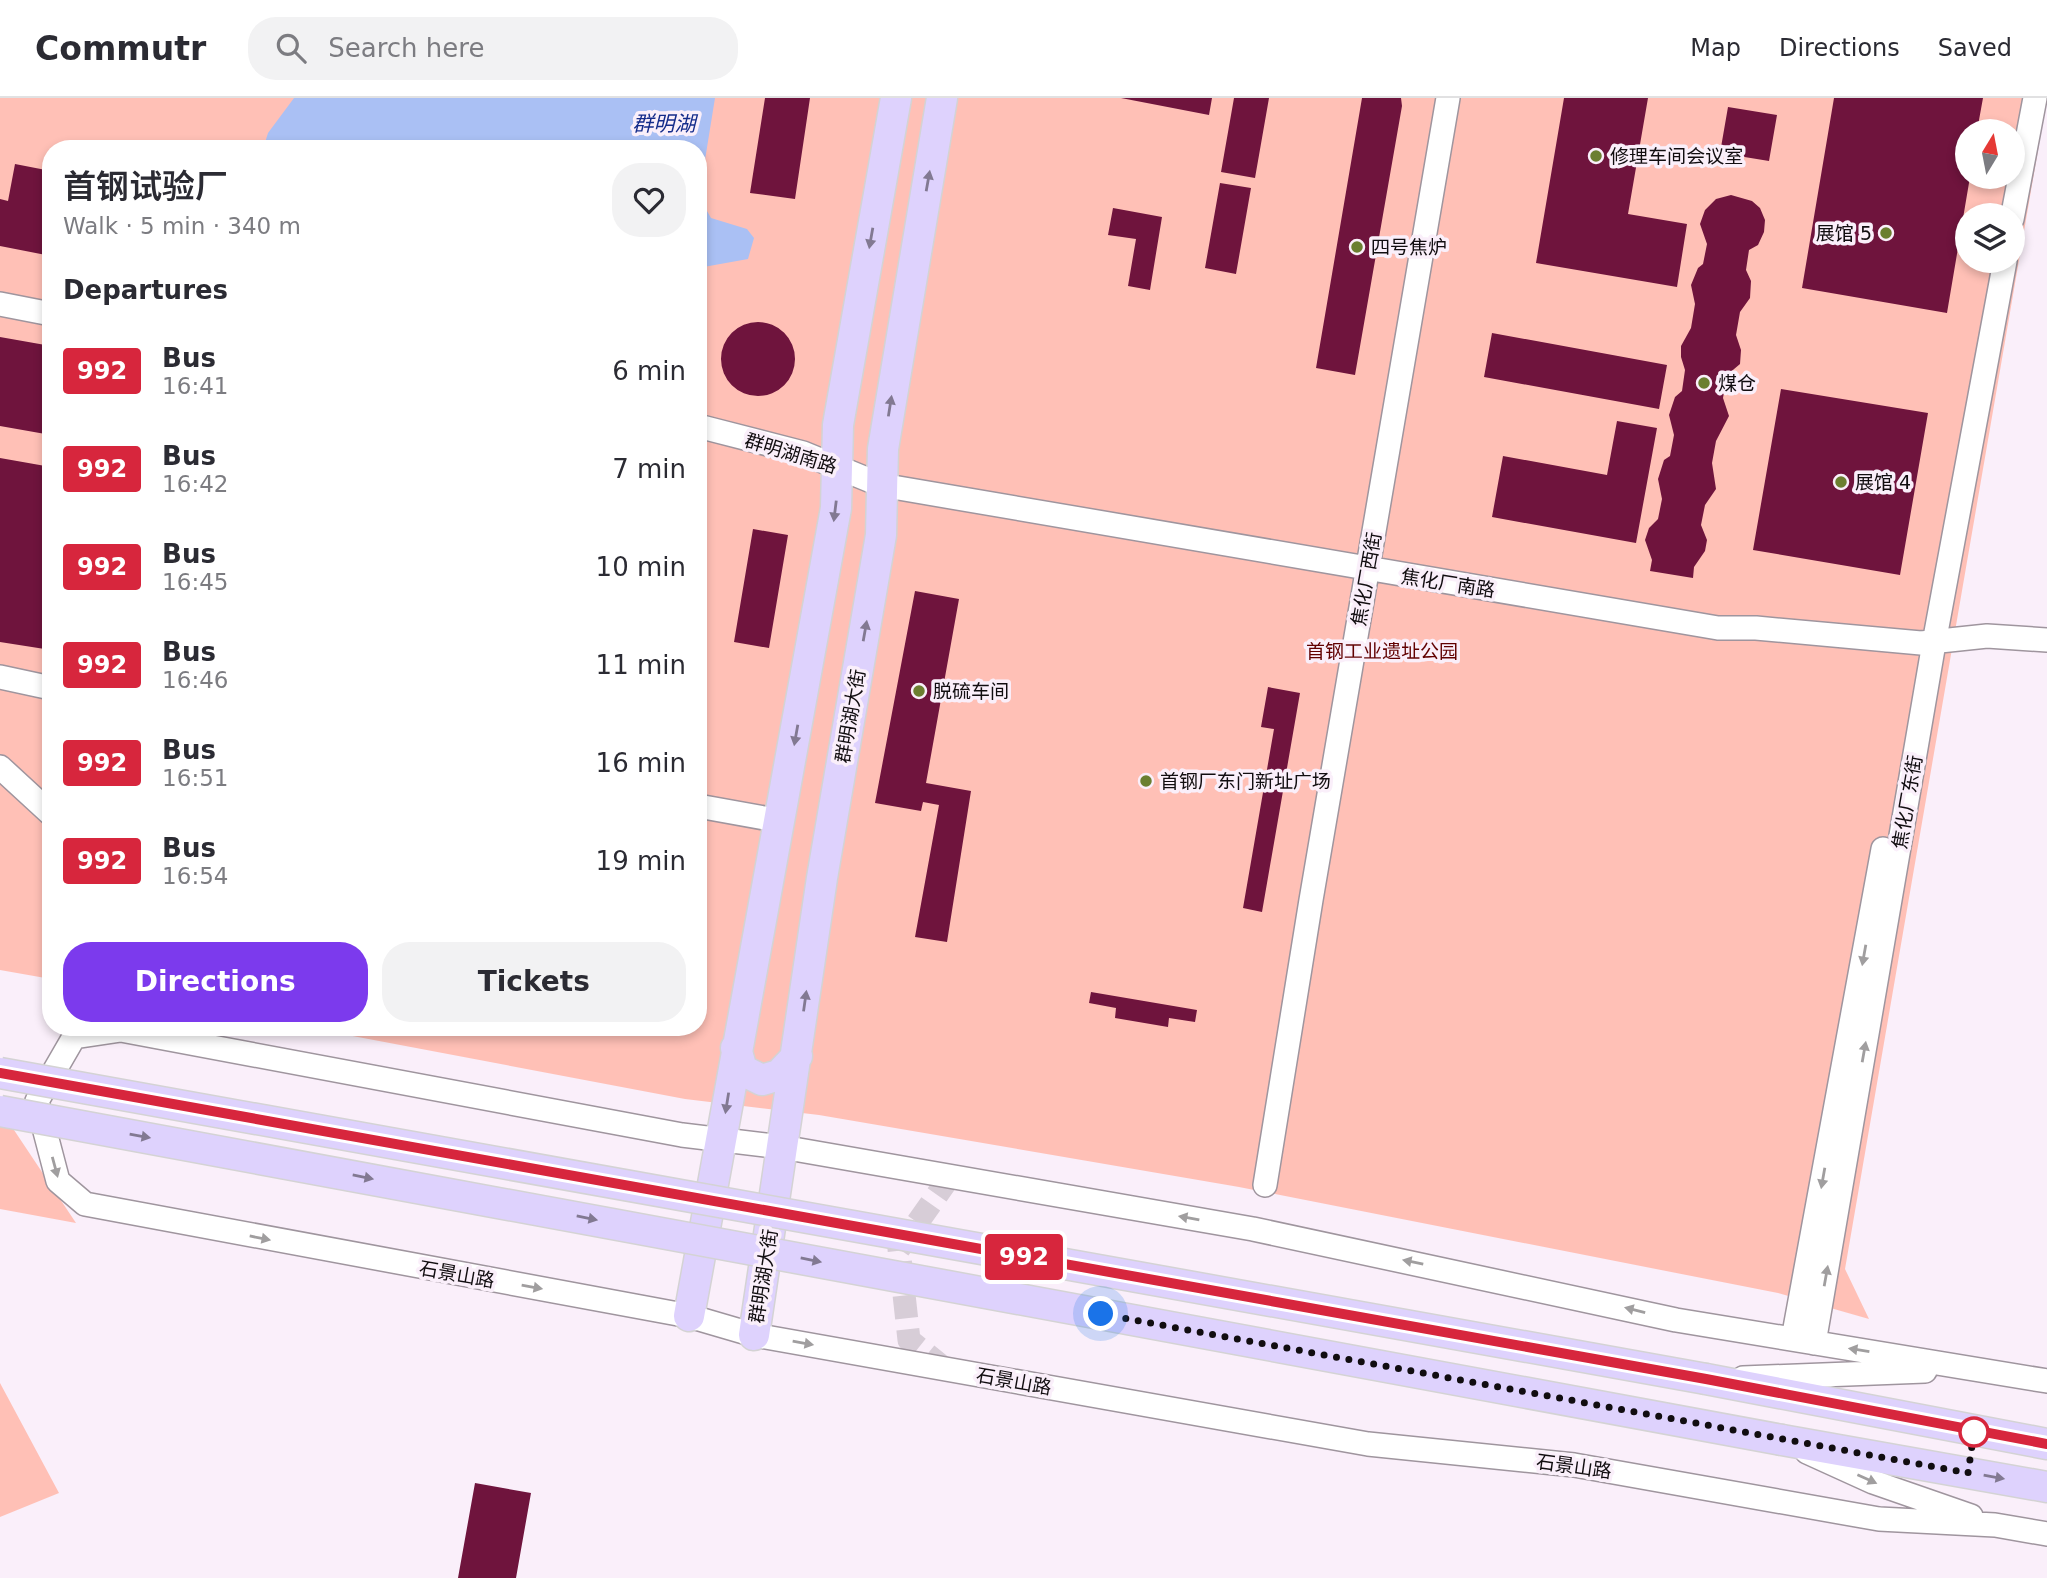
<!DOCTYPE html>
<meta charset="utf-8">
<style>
body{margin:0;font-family:"DejaVu Sans","Noto Sans SC",sans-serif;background:#f2f2f3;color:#2b2b33;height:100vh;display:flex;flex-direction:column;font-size:26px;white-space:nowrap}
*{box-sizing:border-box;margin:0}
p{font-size:23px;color:#7c7c81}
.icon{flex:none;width:38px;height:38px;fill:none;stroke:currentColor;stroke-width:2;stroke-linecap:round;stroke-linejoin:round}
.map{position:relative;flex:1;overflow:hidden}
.panel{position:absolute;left:42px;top:42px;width:665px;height:896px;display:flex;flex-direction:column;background:#fff;border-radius:28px;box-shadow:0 4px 10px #0003}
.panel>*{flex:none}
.badge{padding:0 14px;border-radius:5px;font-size:24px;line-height:46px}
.needle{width:46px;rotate:10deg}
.buttons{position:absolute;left:1955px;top:21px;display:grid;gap:14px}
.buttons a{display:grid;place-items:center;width:70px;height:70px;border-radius:50%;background:#fff;box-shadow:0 4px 10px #0003;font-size:35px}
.you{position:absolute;width:35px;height:35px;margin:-18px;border:5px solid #fff;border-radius:50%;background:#1a73e8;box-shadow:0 0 0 10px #1a73e833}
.map>.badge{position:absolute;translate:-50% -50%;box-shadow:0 0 0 4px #fff}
h2{padding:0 21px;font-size:26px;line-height:63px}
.round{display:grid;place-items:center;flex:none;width:74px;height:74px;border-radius:28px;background:#f2f2f3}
.summary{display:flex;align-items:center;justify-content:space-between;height:119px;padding:0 21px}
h1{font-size:33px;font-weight:600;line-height:52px}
.button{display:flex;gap:14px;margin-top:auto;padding:14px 21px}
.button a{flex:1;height:80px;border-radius:28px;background:#7c3aed;color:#fff;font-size:28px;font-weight:600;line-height:80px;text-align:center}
.button a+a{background:#f2f2f3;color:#2b2b33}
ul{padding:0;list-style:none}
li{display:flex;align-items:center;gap:21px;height:98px;padding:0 21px}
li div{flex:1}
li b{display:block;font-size:26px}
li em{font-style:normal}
li .badge{min-width:77px;font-weight:700;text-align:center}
header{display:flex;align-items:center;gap:42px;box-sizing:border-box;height:98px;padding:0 35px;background:#fff;border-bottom:2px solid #e1e1e2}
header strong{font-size:33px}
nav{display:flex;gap:38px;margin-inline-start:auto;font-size:24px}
.search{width:490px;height:63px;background:#f2f2f3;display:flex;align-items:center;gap:18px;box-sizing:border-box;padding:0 24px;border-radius:28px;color:#7c7c81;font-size:26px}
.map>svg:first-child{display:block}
.green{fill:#ffc0b6;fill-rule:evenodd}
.water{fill:#aac0f4}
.building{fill:#6f143d}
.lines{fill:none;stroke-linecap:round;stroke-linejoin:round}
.minor-tunnel{stroke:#d7cdd7;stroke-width:23;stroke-dasharray:23 11;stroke-linecap:butt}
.minor-casing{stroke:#9f959e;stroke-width:26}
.major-casing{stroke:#d4d3d4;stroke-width:33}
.minor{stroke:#fff;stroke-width:23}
.major{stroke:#ded2fd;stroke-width:30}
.major-bridge-casing{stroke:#d4d3d4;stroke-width:33;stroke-linecap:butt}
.major-bridge{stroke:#ded2fd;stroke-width:30}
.oneway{fill:#827992}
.oneway2{fill:#a09e9f}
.line-casing{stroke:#fff;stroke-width:16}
.line{stroke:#d7263d;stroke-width:10}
.walk{stroke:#110d10;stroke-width:7;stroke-dasharray:0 12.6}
.poi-dot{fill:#6b7f30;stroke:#faeffa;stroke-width:2.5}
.stop-dot{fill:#fff;stroke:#d7263d;stroke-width:3.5}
.labels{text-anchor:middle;stroke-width:7;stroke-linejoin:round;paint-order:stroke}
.poi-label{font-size:19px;fill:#110d10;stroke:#faeffa;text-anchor:start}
.street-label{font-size:19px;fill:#110d10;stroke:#faeffa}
.park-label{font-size:19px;fill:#610000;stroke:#faeffa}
.water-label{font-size:21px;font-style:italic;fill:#142c8b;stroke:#faeffa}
</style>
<header>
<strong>Commutr</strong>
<div class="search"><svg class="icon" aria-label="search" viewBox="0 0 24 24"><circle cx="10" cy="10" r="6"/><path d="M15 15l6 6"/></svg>Search here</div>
<nav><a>Map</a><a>Directions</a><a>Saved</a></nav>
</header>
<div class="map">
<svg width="2047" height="1480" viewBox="0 0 2047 1480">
<rect width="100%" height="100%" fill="#faeffa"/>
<path class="green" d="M0,0H2047L1845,1171L1869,1221L1778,1195L1239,1089L819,1017L685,1001L305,929H698V51H51V881L0,872ZM1967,33H2012V79H1967ZM1967,117H2012V163H1967Z
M0,1011L76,1125L0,1111Z
M0,1285L59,1395L0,1419Z"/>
<path class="water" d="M294,0H715L699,99L711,120L747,131L754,140L748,161L698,170V51H263L268,35Z"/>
<path class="building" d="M765,0H810L795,101L750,95Z
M1121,0H1212L1209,17Z
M1234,0H1269L1255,80L1221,74Z
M1362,0H1401L1402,8L1355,277L1316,270Z
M1564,0H1648L1628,116L1687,126L1677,189L1536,165Z
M1834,0H1983L1977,33H1967V79H1970L1947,215L1802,190Z
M1728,9L1777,17L1769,63L1720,55Z
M15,66L51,73V158L0,148V101L8,103Z
M1220,85L1251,90L1236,176L1205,170Z
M1731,97L1752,103L1760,110L1765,122L1764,134L1758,147L1749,152L1746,172L1751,183L1750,200L1740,214L1736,237L1741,252L1740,266L1727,277L1723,300L1729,318L1716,343L1712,365L1716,391L1705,407L1701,427L1707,442L1705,453L1694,469L1693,480L1650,473L1652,462L1645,442L1649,430L1658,421L1662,401L1658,381L1664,362L1670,358L1674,337L1669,317L1675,299L1682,293L1685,272L1681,259V248L1691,230L1695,206L1691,187L1698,170L1703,166L1707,146L1700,126L1705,112L1716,101Z
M1113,110L1162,119L1150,192L1128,188L1136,141L1108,137Z
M721 261a37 37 0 1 1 74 0a37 37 0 1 1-74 0Z
M1492,235L1667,267L1659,311L1484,279Z
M0,239L51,248V337L0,328Z
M1781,291L1928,315L1900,477L1753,452Z
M1617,323L1657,330L1636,445L1492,419L1503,358L1607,377Z
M0,360L51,369V552L0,544Z
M753,431L788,437L769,550L734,544Z
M915,493L959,501L926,685L971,693L947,844L915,839L939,707L923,704L921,713L875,705Z
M1268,589L1300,595L1262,814L1243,810L1274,631L1261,629Z
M1091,894L1197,912L1195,924L1169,920L1168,929L1115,920L1116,910L1089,905Z
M475,1385L531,1395L516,1480H458Z"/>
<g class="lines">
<path class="minor-tunnel" d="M945,1271L909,1242L899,1151L951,1077"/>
<g class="minor-casing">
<path id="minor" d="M2012,121L2035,0
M0,206L51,216
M698,328L803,355L881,387L1718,530H1756L1921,545L1987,538L2047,542
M0,579L51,590
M0,669L51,716
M698,708L781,723
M1265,1087L1311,802L1448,0
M1793,1241L1883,751
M1814,1245L1934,545L2005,163
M1743,1280L1925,1273
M2047,1283L1676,1222L1253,1131L782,1049L682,1037L121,932L74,939L37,1003L58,1083L85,1106L689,1218L754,1237L1368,1346L1574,1367L1879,1421L1995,1427L2047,1436
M1807,1354L1873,1384L1971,1418"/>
</g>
<g class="major-casing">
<path id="major" d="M736,950L742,972L762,982L779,977L797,958
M689,1218L836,410L838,327L896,0
M754,1237L822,780L881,437L883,351L942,0
M1706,1281L2047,1346
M1782,1342L2047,1389"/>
</g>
<use href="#minor" class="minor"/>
<use href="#major" class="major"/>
<g class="major-bridge-casing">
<path id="major-bridge" d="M0,975L1706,1281
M0,1013L1782,1342"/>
</g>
<use href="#major-bridge" class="major-bridge"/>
</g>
<defs><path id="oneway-solid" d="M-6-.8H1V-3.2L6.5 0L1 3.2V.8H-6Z" transform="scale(1.75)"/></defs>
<g class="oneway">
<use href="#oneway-solid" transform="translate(928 83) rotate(-80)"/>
<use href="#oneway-solid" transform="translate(871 140) rotate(100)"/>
<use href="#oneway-solid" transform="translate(890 308) rotate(-81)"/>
<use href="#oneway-solid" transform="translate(835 413) rotate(97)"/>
<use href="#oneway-solid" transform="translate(865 533) rotate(-80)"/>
<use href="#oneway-solid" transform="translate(796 637) rotate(100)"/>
<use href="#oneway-solid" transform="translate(805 903) rotate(-82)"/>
<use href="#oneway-solid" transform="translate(727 1005) rotate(99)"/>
<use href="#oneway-solid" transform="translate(140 1038) rotate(10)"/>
<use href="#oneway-solid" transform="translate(363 1079) rotate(11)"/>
<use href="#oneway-solid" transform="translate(587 1120) rotate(11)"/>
<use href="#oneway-solid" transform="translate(811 1162) rotate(11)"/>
<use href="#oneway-solid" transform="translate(1994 1379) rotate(10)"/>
</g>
<g class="oneway2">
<use href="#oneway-solid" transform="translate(1864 857) rotate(100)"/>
<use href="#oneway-solid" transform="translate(1864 954) rotate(-80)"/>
<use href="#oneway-solid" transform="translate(55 1069) rotate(75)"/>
<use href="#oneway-solid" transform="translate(1823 1080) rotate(100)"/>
<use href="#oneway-solid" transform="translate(1189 1120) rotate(-170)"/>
<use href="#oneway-solid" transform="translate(260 1140) rotate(11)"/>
<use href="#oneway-solid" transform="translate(1413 1164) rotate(-168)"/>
<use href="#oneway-solid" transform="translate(1826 1178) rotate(-80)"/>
<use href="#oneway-solid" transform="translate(532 1189) rotate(10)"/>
<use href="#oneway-solid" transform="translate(1635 1212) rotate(-166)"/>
<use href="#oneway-solid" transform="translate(803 1245) rotate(10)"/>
<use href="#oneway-solid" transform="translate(1859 1252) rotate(-171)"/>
<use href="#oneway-solid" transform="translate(1867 1381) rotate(24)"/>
</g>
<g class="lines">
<g class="line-casing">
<path id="line" d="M0,975L1706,1281L2047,1346"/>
</g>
<use href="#line" class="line"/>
<path class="walk" d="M1101,1216L1968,1375L1974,1334"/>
</g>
<g class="poi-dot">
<circle cx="1596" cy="58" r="7"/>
<circle cx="1886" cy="135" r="7"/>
<circle cx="1357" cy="149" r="7"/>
<circle cx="1704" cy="285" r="7"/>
<circle cx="1841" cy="384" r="7"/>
<circle cx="919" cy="593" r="7"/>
<circle cx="1146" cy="683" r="7"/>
</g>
<circle class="stop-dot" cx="1974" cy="1334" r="14"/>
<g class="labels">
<g class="poi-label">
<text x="1610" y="65">修理车间会议室</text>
<text x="1872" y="142" text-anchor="end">展馆 5</text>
<text x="1371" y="156">四号焦炉</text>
<text x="1718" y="292">煤仓</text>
<text x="1855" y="391">展馆 4</text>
<text x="933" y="600">脱硫车间</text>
<text x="1160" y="690">首钢厂东门新址广场</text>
</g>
<g class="street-label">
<text transform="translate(791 355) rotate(17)" y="7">群明湖南路</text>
<text transform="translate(1366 481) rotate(-80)" y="7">焦化厂西街</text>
<text transform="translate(1448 485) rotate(9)" y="7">焦化厂南路</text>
<text transform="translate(850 618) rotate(-80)" y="7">群明湖大街</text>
<text transform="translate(1907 704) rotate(-80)" y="7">焦化厂东街</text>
<text transform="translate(457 1176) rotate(10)" y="7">石景山路</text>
<text transform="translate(763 1178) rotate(-81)" y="7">群明湖大街</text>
<text transform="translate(1014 1283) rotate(10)" y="7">石景山路</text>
<text transform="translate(1574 1368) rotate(8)" y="7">石景山路</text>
</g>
<g class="park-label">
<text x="1382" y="560">首钢工业遗址公园</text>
</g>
<g class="water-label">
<text x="664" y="33">群明湖</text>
</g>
</g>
</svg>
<div class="buttons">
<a><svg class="needle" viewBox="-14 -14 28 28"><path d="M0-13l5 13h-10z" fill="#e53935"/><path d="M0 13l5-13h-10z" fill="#7c7c81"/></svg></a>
<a><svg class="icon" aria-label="layers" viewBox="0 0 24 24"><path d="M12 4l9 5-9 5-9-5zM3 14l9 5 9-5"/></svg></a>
</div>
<div class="you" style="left:1101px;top:1216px"></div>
<b class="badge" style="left:1024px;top:1159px;background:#d7263d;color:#fff">992</b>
<section class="panel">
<div class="summary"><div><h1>首钢试验厂</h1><p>Walk · 5 min · 340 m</p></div><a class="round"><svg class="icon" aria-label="heart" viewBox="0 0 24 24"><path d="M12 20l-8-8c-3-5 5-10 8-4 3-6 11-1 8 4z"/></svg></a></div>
<h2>Departures</h2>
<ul>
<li><span class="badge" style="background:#d7263d;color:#fff">992</span><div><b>Bus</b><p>16:41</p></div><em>6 min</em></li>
<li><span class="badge" style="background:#d7263d;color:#fff">992</span><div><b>Bus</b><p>16:42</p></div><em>7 min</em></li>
<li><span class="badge" style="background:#d7263d;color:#fff">992</span><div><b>Bus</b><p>16:45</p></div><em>10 min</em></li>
<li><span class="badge" style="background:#d7263d;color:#fff">992</span><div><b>Bus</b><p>16:46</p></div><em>11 min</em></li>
<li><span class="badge" style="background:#d7263d;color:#fff">992</span><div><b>Bus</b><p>16:51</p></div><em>16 min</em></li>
<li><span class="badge" style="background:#d7263d;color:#fff">992</span><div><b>Bus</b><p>16:54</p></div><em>19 min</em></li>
</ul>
<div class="button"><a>Directions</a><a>Tickets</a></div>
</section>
</div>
